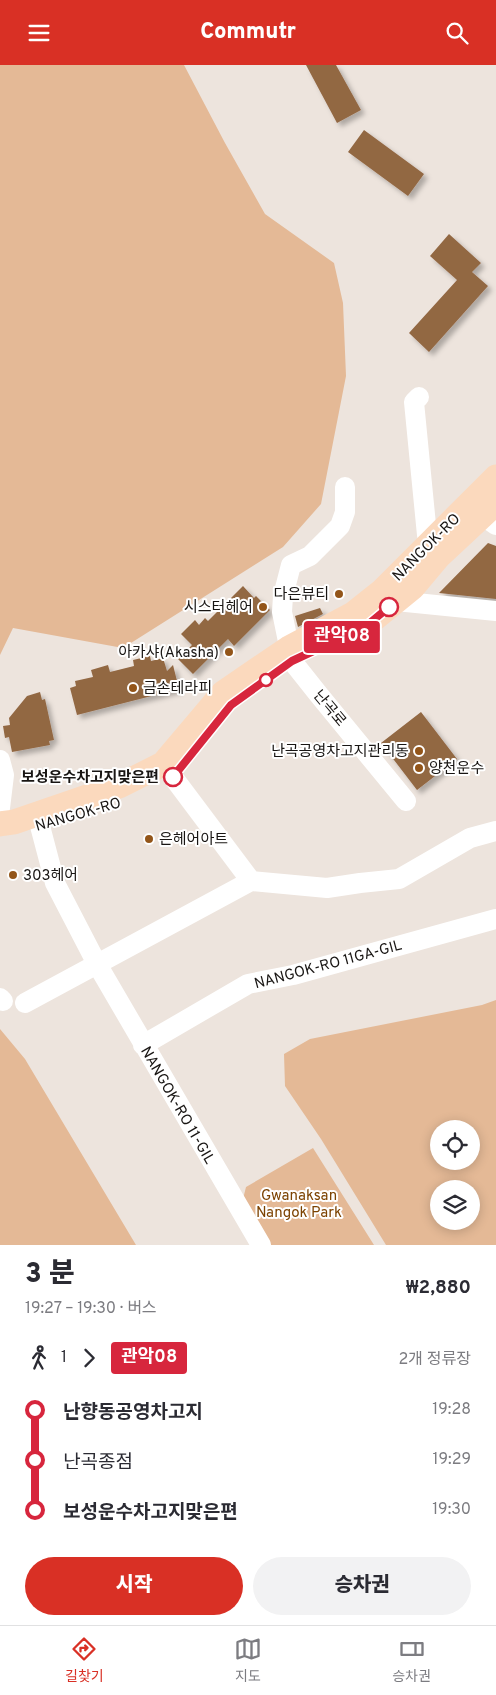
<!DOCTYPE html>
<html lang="ko">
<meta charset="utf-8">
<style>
body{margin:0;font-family:Overpass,"Noto Sans KR",sans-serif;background:#f2f2f3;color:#2b2b33;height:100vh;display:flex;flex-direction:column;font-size:19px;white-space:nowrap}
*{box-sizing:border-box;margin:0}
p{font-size:16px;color:#7c7c81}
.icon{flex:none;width:28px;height:28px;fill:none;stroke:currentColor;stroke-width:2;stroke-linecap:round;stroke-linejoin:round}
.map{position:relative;height:1180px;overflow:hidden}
.drawer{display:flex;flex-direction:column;background:#fff;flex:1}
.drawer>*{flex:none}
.badge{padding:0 10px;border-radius:4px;font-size:18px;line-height:32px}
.fabs{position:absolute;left:430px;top:1055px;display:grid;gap:10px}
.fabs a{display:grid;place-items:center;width:50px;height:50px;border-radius:50%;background:#fff;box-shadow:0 2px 12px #0003;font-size:25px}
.map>.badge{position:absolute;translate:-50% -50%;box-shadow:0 0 0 2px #fff}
.legs{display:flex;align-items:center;gap:8px;height:55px;padding:0 25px;font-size:16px}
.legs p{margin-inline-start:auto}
.head{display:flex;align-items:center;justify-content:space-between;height:85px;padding:0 25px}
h1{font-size:28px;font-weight:800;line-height:38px}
.cta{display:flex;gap:10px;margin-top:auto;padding:10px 25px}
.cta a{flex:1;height:58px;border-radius:30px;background:#d93025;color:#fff;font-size:20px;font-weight:800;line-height:58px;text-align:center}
.cta a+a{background:#f2f2f3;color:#2b2b33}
ul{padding:0 25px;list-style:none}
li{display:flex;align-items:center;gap:18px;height:50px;font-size:19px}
li i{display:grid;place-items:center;width:8px;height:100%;margin:0 6px;background:currentColor}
li i::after{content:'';width:12px;height:12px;margin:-6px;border:4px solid;border-radius:50%;background:#fff}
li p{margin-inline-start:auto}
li:first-child i{background:linear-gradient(#0000 50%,currentColor 0)}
li:last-child i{background:linear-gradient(currentColor 50%,#0000 0)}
header{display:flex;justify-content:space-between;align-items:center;height:65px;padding:0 25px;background:#d93025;color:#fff;font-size:22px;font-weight:800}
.tabs{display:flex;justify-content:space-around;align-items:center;height:70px;border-top:1px solid #e1e1e2;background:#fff;font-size:14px;color:#7c7c81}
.tabs a{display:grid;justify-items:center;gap:2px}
.tabs .on{color:#d93025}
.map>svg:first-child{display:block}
.green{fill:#e4b996;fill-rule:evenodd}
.building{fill:#926743;filter:url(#shadow)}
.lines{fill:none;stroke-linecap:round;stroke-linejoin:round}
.minor{stroke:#fff;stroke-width:20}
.major{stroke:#fbd9bd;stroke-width:25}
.line-1-casing{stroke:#fff;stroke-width:11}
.line-1{stroke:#d7263d;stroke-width:8}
.poi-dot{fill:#935519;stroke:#fff;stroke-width:2}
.stop-1-dot{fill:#fff;stroke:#d7263d;stroke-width:2.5}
.labels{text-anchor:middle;stroke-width:4;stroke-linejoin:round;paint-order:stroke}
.street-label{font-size:15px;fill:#181513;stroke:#fff}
.poi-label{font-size:15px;fill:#181513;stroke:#fff;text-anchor:end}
.stop-label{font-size:15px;font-weight:bold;fill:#181513;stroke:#fff;text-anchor:end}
.park-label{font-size:15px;fill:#7c4200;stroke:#fff}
</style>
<header><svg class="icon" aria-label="menu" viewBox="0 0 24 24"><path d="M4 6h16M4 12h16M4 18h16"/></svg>Commutr<svg class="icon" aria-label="search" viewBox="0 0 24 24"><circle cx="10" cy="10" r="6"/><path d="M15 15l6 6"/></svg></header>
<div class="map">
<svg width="496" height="1180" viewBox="0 0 496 1180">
<defs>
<filter id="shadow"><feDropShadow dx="4" dy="4" stdDeviation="2.5" flood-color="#0004"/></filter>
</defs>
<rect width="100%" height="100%" fill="#ede4dd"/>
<path class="green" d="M0,0H184L225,78L265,149L334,198L343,238L346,311L321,439L283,482L123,583L13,563L0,590Z
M496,935V1180H386L321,1074L285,1021L284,989L310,974L482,940ZM439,1064H471V1096H439ZM439,1124H471V1156H439Z
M0,964L25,994L136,1180H0Z
M313,1083L374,1180H271L243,1134L246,1122Z"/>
<path class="building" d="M306,0H336L361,45L337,58Z
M364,65L424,109L408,131L348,87Z
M449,169L481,198L472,207L488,221L429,287L409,268L457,215L430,191Z
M488,478L496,481V534L439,528Z
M243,521L254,533L256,531L270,545L234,581L228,574L193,609L178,594L192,580L181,569L195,555L199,560L205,553L208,556Z
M320,543L323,549L298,562L295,551Z
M150,591L151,596L163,593L167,606L173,600L179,624L77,650L70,623L76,621L75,616L93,612L91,605L108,600L110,607L134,601L133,595Z
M40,627L42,635L45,634L54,675L49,676L50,680L12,687L9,672L5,673L3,661L10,660L9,653L27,631Z
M421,647L457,694L417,725L381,678Z"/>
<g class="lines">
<path class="minor" d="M419,332L414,337L427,470L437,487
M345,422V447L340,461L310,491L291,500L283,531L282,547L292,596L319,630L406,736
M483,451L496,460
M396,536L496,546
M0,695L4,710L0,743
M173,712L251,816L327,823L360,818L399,814L470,773L496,766
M40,761L55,818L97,899L261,1180
M0,933L3,936
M25,938L251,816
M143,980L248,919L293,910L496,854"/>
<path class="major" d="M375,553L413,522L439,491L496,438
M0,759L14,757L119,721L163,699L223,628L289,583L353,549L382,526L496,412"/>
</g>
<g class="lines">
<g class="line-1-casing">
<path id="line-1" d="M173,712L231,640L292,596L365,562L389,542"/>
</g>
<use href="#line-1" class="line-1"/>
</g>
<g class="poi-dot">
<circle cx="339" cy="529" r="5"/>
<circle cx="263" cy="542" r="5"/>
<circle cx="229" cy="587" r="5"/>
<circle cx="133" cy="623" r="5"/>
<circle cx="419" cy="686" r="5"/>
<circle cx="419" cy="703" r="5"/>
<circle cx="149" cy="774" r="5"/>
<circle cx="13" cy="810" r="5"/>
</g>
<g class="stop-1-dot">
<circle cx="389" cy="542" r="9"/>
<circle cx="266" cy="615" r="6"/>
<circle cx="173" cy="712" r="9"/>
</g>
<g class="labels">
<g class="street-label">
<text transform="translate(426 482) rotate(-45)" y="5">NANGOK-RO</text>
<text transform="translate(330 643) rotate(50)" y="5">난곡로</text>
<text transform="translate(78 749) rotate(-16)" y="5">NANGOK-RO</text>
<text transform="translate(328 899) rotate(-15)" y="5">NANGOK-RO 11GA-GIL</text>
<text transform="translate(178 1040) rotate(60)" y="5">NANGOK-RO 11-GIL</text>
</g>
<g class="poi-label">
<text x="329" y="534">다은뷰티</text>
<text x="253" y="547">시스터헤어</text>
<text x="219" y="592">아카샤(Akasha)</text>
<text x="143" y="628" text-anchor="start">금손테라피</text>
<text x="409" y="691">난곡공영차고지관리동</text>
<text x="429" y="708" text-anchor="start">양천운수</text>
<text x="159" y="779" text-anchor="start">은헤어아트</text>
<text x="23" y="815" text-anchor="start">303헤어</text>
</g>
<g class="stop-label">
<text x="159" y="717">보성운수차고지맞은편</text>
</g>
<g class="park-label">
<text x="299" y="1135">Gwanaksan<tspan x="299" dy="17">Nangok Park</tspan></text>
</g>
</g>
</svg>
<div class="fabs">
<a><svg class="icon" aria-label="locate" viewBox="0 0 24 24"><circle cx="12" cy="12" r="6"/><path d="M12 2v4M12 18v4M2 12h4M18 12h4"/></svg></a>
<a><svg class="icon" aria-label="layers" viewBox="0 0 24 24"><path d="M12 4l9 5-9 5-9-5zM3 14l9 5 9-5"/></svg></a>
</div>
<b class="badge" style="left:342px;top:572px;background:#d7263d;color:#fff">관악08</b>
</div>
<section class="drawer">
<div class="head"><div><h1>3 분</h1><p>19:27 – 19:30 · 버스</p></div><b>₩2,880</b></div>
<div class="legs"><svg class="icon" aria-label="walk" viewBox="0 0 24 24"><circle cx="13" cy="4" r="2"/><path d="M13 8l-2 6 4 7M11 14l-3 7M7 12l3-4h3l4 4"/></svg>1<svg class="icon" aria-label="forward" viewBox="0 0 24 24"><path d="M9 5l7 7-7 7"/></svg><b class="badge" style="background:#d7263d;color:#fff">관악08</b><p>2개 정류장</p></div>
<ul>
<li><i style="color:#d7263d"></i><b>난향동공영차고지</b><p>19:28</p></li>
<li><i style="color:#d7263d"></i><span>난곡종점</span><p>19:29</p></li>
<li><i style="color:#d7263d"></i><b>보성운수차고지맞은편</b><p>19:30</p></li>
</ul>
<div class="cta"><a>시작</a><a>승차권</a></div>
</section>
<nav class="tabs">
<a class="on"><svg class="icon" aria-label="directions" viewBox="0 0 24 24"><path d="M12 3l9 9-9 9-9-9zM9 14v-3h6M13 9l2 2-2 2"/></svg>길찾기</a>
<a><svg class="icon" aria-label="map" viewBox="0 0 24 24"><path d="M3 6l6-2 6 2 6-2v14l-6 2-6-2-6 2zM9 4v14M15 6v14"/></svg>지도</a>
<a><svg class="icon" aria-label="tickets" viewBox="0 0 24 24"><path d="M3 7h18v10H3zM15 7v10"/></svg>승차권</a>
</nav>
